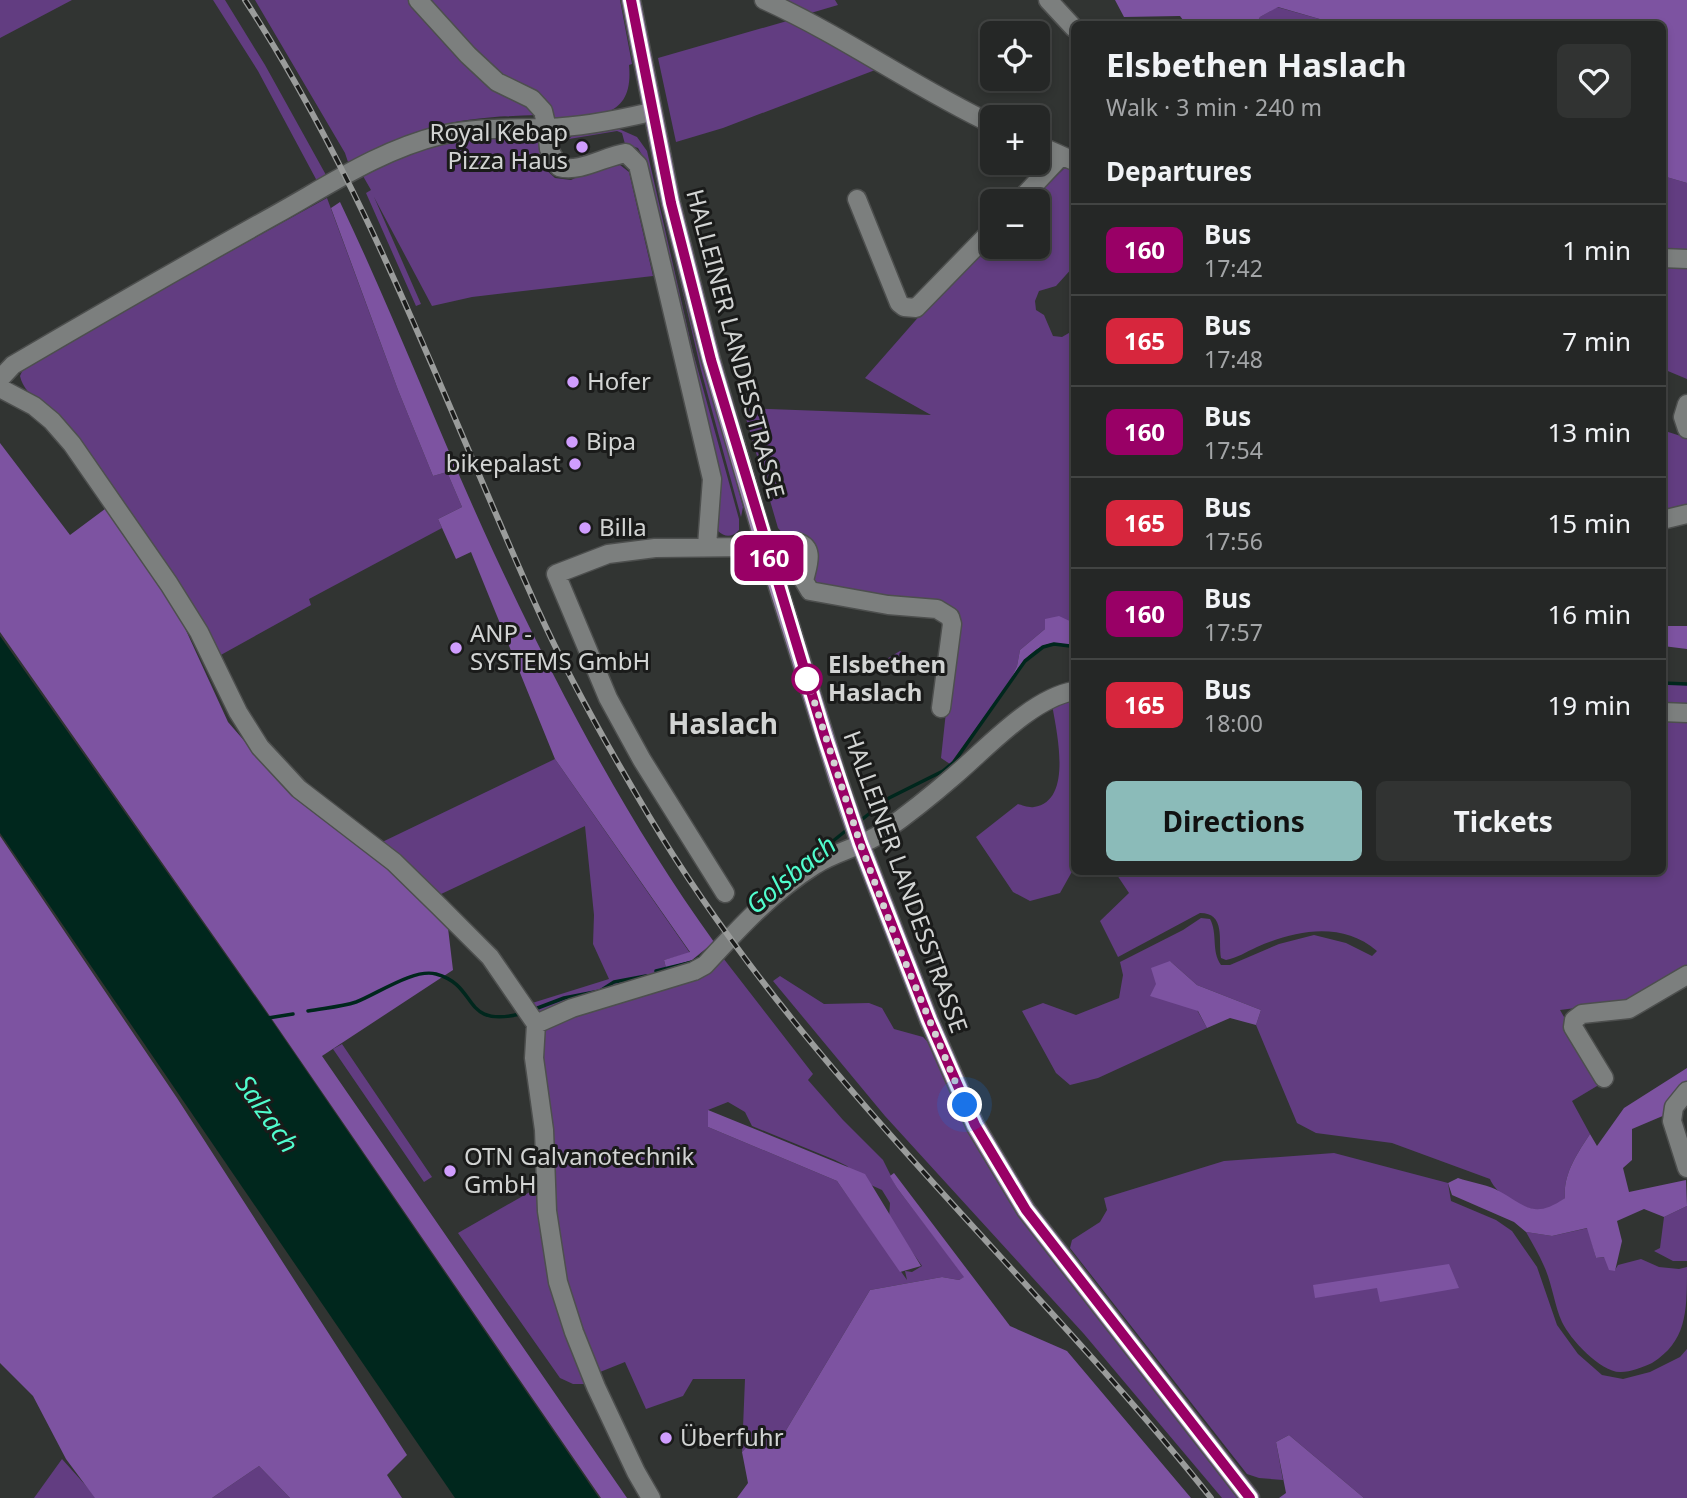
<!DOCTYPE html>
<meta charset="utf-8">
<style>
body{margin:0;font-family:"Noto Sans",sans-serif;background:#313332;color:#f1f3f6;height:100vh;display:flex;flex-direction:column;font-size:26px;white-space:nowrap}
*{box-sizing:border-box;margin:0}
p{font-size:23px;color:#a3a5a7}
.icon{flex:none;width:38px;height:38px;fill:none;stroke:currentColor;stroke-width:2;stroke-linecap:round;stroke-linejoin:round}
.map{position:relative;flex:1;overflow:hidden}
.sheet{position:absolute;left:1071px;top:21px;width:595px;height:854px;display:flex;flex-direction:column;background:#252726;border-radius:10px;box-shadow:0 4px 10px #0003,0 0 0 2px #424443}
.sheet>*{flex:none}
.badge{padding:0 14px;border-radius:10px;font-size:24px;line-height:46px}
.controls{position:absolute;left:980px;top:21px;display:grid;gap:14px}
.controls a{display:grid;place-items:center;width:70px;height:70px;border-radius:10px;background:#252726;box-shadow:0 4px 10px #0003,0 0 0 2px #424443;font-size:35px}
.you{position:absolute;width:35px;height:35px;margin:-18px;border:5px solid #fff;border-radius:50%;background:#1a73e8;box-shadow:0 0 0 10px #1a73e833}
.map>.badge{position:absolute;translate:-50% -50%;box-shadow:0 0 0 4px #fff}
h2{padding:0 35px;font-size:26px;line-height:63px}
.round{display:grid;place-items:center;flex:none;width:74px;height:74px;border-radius:10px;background:#313332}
.overview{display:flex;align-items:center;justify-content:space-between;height:119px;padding:0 35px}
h1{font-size:33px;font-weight:700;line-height:52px}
.button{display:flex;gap:14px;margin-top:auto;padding:14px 35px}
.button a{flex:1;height:80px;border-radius:10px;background:#8bbbb9;color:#111;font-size:28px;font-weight:700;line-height:80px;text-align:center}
.button a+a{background:#313332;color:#f1f3f6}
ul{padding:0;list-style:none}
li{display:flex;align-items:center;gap:21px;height:91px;padding:0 35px;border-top:2px solid #424443}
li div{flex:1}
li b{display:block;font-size:26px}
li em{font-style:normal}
li .badge{min-width:77px;font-weight:700;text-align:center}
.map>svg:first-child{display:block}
.green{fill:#623d81;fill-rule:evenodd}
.forest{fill:#7d53a1}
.water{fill:#00271d}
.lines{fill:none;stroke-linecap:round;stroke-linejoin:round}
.stream{stroke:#00271d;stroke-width:3.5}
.minor-casing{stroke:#4d4f4e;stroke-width:21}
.major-casing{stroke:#4d4f4e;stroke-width:21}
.minor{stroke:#7c7f7e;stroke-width:18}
.major{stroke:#9b88ae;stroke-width:18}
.rail-casing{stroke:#9a9c9b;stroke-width:6}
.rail{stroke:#1a1b1a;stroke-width:3.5;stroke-dasharray:10;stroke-linecap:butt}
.line-casing{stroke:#fff;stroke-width:16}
.line{stroke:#906;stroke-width:10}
.walk{stroke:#d2d4d3;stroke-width:7;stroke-dasharray:0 12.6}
.poi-dot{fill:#d09dfe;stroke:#1a1b1a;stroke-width:2.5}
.stop-dot{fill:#fff;stroke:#906;stroke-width:3.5}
.labels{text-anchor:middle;stroke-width:6;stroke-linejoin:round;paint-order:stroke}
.poi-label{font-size:24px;fill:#d2d4d3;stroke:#1a1b1a;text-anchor:start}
.street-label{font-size:24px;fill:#d2d4d3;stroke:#1a1b1a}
.stop-label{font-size:24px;font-weight:bold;fill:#d2d4d3;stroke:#1a1b1a;text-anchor:start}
.water-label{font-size:26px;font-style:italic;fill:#50fccd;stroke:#1a1b1a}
.quarter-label{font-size:28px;font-weight:bold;fill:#d2d4d3;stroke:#1a1b1a}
</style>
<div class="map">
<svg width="1687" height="1498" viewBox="0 0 1687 1498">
<rect width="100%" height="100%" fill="#313432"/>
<path class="green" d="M0,0H72L0,38Z
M213,0H225L265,65L326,175L317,181L258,71Z
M255,0H414L509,91L537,115C501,116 464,118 429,128C400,136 374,150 348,162L345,153Z
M425,0H620L632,64L629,65C634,119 597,115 557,120L489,69Z
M780,0H835L838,5L804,15Z
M1277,7L1337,24H1256L1260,17Z
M794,19L883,67L723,128L676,142L658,58Z
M619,129L637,137L647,151L693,352L739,519V530C733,537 725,538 718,531L642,155L638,148L625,144L622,133L617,131L569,139L572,136Z
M530,134L538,139L544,168L555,178L571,180L592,170L620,165L629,172L653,276L472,297L432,306L374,197L421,304L416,306L366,193L371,190L363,176L413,152L456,140Z
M1068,165L1074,168V266L1056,286L1039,291L1035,301L1036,310L1044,315L1053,336L1062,337L1074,330V623L1072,621L1045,629L1020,650L1017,666L1011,680L950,764L941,758L956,619L942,603L818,586L813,580C817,548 825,533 784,535L778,528L743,408L931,415L865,378L922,313L992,241V247H1038V201H1030Z
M1663,176L1687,183V254L1663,256Z
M327,198L398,390L433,476L447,472L462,507L438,519L442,528L309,599L311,605L219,656C172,580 126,506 74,434C60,415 24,398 20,376L25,365L61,345Z
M668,229L743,507L741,517L701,370Z
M1662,262H1687V379L1663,369Z
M1662,430L1687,438V509L1662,517Z
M900,651L903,653L906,669L888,674L880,671V663Z
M1662,685H1687V704H1663Z
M1074,696V868L1060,893L1030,901L1013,892L976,837L1018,804C1022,805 1029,808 1034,807C1074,801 1056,730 1052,704Z
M1663,718H1687V969L1638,1000L1560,1010L1602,1083L1572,1101L1590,1134C1577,1154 1563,1174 1565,1198C1561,1201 1556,1206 1551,1208C1532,1216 1497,1197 1490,1179L1392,1143L1316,1133L1297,1123L1256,1025L1261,1010L1197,985L1170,961L1207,1028L1098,1078L1070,1085L1056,1073L1022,1011L1043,1003L1076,1015L1119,998L1123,975L1120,962L1183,930L1201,918L1210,919C1218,934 1211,951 1221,965H1230L1279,944L1314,935L1346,943L1372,956L1377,951C1342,921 1296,930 1257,947C1246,952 1237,958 1226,960L1221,958C1218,940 1226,913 1200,913L1118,957L1100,921L1129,893L1115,872H1662Z
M555,759L690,953L664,960L666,968L651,978L538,1014L529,1004L609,979L593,944L594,915L585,826L439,895L378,844Z
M720,954L813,1074L808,1080L843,1120L883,1160L897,1188L965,1277L959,1280L942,1277L870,1290L782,1437L754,1439L742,1452L745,1379H693L683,1396L646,1409L625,1362L595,1374L558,1256L540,1054L542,1033L547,1026ZM728,1102L745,1112L752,1126L835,1160L847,1166L862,1181L882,1190L890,1203L889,1219L922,1266L912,1272L905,1271L907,1280L837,1181L708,1127V1110Z
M780,976L824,1004L869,1003L882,1008L894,1029L923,1037L930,1044L967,1127L1019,1214L1238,1498H1222L1084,1334L885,1116L773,981Z
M342,1044L432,1177L424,1182L333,1049Z
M1334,1153L1448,1183L1451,1201L1496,1220L1512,1231L1537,1267L1557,1325L1578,1354L1602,1375L1623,1379L1650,1372L1680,1357L1687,1349V1498H1364L1289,1435L1276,1442L1283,1480L1259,1478L1247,1474L1070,1248L1072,1240L1100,1222L1107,1210L1104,1198L1224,1161Z
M542,1185L586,1380L584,1384H573L560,1378L458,1233Z
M1687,1206V1261H1673L1654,1251L1660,1248L1664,1217Z
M1588,1228L1596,1258L1605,1257L1615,1270L1618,1265L1641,1259L1659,1267L1679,1269L1687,1267C1687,1312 1687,1341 1652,1363C1644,1367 1630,1372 1621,1372C1601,1373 1570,1339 1562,1322C1554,1304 1552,1283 1544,1266C1539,1254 1532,1243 1526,1232L1552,1236Z
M62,1459L97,1498H34Z
M259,1466L290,1498H212Z"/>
<path class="forest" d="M1115,0H1687V183L1663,176L1662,24H1337L1278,7L1260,17L1256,24H1186L1180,16L1124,17Z
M340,202C395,317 440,436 493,551C556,686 627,821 714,942L692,960L666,968L664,960L690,952L555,759L471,552L456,559L438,519L462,507L447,472L433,476L398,390L331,208Z
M0,443L70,535L109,506L184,626L228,722L292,796L389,868L448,928L453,970L322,1056L627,1498H601L265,1009L0,632Z
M1059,616L1074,623V648C1045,633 1025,656 1011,679L1017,666L1020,650L1045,629V619Z
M1663,626H1687V649L1663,646Z
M0,836L177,1098L407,1455L387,1475L402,1498H290L259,1466L212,1498H95L66,1459L33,1396L0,1363Z
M1170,961L1197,985L1261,1010L1256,1025L1230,1018L1207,1028L1198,1011L1150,996L1156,984L1151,968Z
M1687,1068V1086L1665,1115L1632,1129V1160L1623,1168L1629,1192L1686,1180L1687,1206L1664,1217L1644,1209L1617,1221L1622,1241L1615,1271L1609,1270L1604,1257L1596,1258L1587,1228L1552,1236L1526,1232L1514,1222L1452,1195L1448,1183L1458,1178C1470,1182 1484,1184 1495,1189C1525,1204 1532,1221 1565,1198C1563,1174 1577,1154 1590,1134L1597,1146L1624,1108Z
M708,1110L865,1174L921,1266L900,1272L837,1181L708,1127Z
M894,1173L1010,1326L1067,1351L1191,1498H737L748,1483L742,1452L754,1439L782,1437L870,1290L942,1277L959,1280L964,1277L897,1188L890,1176Z
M1449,1264L1459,1288L1380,1302L1377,1288L1315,1298L1313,1285Z
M1289,1435L1364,1498H1279L1286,1493L1276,1442Z"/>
<path class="water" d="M0,636L270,1018L599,1498H455L0,833Z"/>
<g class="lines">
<path class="stream" d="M1662,683L1687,684
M860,821L889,798L943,771L954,762L1025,661L1043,647L1054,644L1070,646L1074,650
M813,857L848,829
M656,971L693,962L706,953
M535,1009L564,998L600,991L614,982L646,976
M308,1011C324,1008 341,1007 356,1002C377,994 414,968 436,974C480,986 460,1028 520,1014
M268,1018L293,1014"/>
<g class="minor-casing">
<path id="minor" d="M418,0L468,55L497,82L532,99L543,111L547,128L549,149L559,167C580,173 605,156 626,153L638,165L712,479L707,546
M764,0C844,36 914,87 992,124
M1048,0L1074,28
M1038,145L1074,161
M857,199L899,303L904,307L916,308L992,230
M1019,201L1061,156
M1662,258L1687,259
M0,379L13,365C100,314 187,264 275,215C329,185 380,150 441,135C477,127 511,129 547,128C583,127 617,120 651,112
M0,388L34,406L52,421L72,444L169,584L199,632L238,712L260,747L299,789L394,862L440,907L490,957L536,1024
M1687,404L1683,417L1687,429
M1662,520L1687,514
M1662,712L1687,713
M725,893L642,760L608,698L556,574L608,554L655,548L749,547L797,542C816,548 807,566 804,581L810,591L888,605L937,609L950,617L952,624L941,708
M536,1024L572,1008L694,971L705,965C739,928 772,892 815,865C836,851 863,847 883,832C907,815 931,796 954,776C987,748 1032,698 1074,691
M536,1024L534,1058L544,1130L547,1211L558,1282L574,1332L596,1387L636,1472L651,1498
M1604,1078L1573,1027L1574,1020L1582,1014L1629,1009L1687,975
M1687,1091L1674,1107L1672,1121L1687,1168"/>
</g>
<g class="major-casing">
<path id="major" d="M631,0L671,203L711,360L765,545L838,779L860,843L929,1020L975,1125L1026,1210L1250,1498"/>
</g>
<use href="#minor" class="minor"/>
<use href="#major" class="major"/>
<g class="rail-casing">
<path id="rail" d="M245,0C369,190 445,404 538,610C570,681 609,749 649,816C801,1071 1028,1268 1211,1498"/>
</g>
<use href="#rail" class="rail"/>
</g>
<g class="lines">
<g class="line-casing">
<path id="line" d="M631,0L671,203L711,360L825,738L860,843L929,1020L975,1125L1026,1210L1250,1498"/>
</g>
<use href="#line" class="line"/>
<path class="walk" d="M807,679L860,843L901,952L965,1105"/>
</g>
<g class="poi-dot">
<circle cx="582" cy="147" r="7"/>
<circle cx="573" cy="382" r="7"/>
<circle cx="572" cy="442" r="7"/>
<circle cx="575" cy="464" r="7"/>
<circle cx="585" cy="528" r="7"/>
<circle cx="456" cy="648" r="7"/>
<circle cx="450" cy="1171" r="7"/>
<circle cx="666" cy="1438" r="7"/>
</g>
<circle class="stop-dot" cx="807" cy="679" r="14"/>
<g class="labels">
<g class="poi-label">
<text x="568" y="141" text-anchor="end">Royal Kebap<tspan x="568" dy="28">Pizza Haus</tspan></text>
<text x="587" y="390">Hofer</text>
<text x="586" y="450">Bipa</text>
<text x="561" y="472" text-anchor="end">bikepalast</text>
<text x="599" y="536">Billa</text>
<text x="470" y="642">ANP -<tspan x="470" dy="28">SYSTEMS GmbH</tspan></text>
<text x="464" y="1165">OTN Galvanotechnik<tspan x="464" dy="28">GmbH</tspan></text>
<text x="680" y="1446">Überfuhr</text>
</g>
<g class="street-label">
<text transform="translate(735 344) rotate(75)" y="8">HALLEINER LANDESSTRASSE</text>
<text transform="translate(905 882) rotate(70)" y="8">HALLEINER LANDESSTRASSE</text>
</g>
<g class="stop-label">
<text x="828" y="673">Elsbethen<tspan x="828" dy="28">Haslach</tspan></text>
</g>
<g class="water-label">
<text transform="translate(791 875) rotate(-39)" y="9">Golsbach</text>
<text transform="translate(267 1114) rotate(55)" y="9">Salzach</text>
</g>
<g class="quarter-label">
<text x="723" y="734">Haslach</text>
</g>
</g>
</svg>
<div class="controls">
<a><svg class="icon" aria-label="locate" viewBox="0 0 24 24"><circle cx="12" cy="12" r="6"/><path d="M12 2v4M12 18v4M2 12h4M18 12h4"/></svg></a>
<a>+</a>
<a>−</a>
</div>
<div class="you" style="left:965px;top:1105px"></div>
<b class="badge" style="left:769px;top:558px;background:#906;color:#fff">160</b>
<section class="sheet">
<div class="overview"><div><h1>Elsbethen Haslach</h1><p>Walk · 3 min · 240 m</p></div><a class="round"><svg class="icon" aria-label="heart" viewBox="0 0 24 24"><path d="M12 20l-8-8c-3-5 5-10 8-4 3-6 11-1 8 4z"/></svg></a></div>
<h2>Departures</h2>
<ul>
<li><span class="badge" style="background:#906;color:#fff">160</span><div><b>Bus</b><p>17:42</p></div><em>1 min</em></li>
<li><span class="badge" style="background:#d7263d;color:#fff">165</span><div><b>Bus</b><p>17:48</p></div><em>7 min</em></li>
<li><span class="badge" style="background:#906;color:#fff">160</span><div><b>Bus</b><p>17:54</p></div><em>13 min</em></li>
<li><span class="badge" style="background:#d7263d;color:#fff">165</span><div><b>Bus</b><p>17:56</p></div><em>15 min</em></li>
<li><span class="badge" style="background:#906;color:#fff">160</span><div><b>Bus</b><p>17:57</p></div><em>16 min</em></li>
<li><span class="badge" style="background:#d7263d;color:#fff">165</span><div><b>Bus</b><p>18:00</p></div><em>19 min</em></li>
</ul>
<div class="button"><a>Directions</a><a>Tickets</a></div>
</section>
</div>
